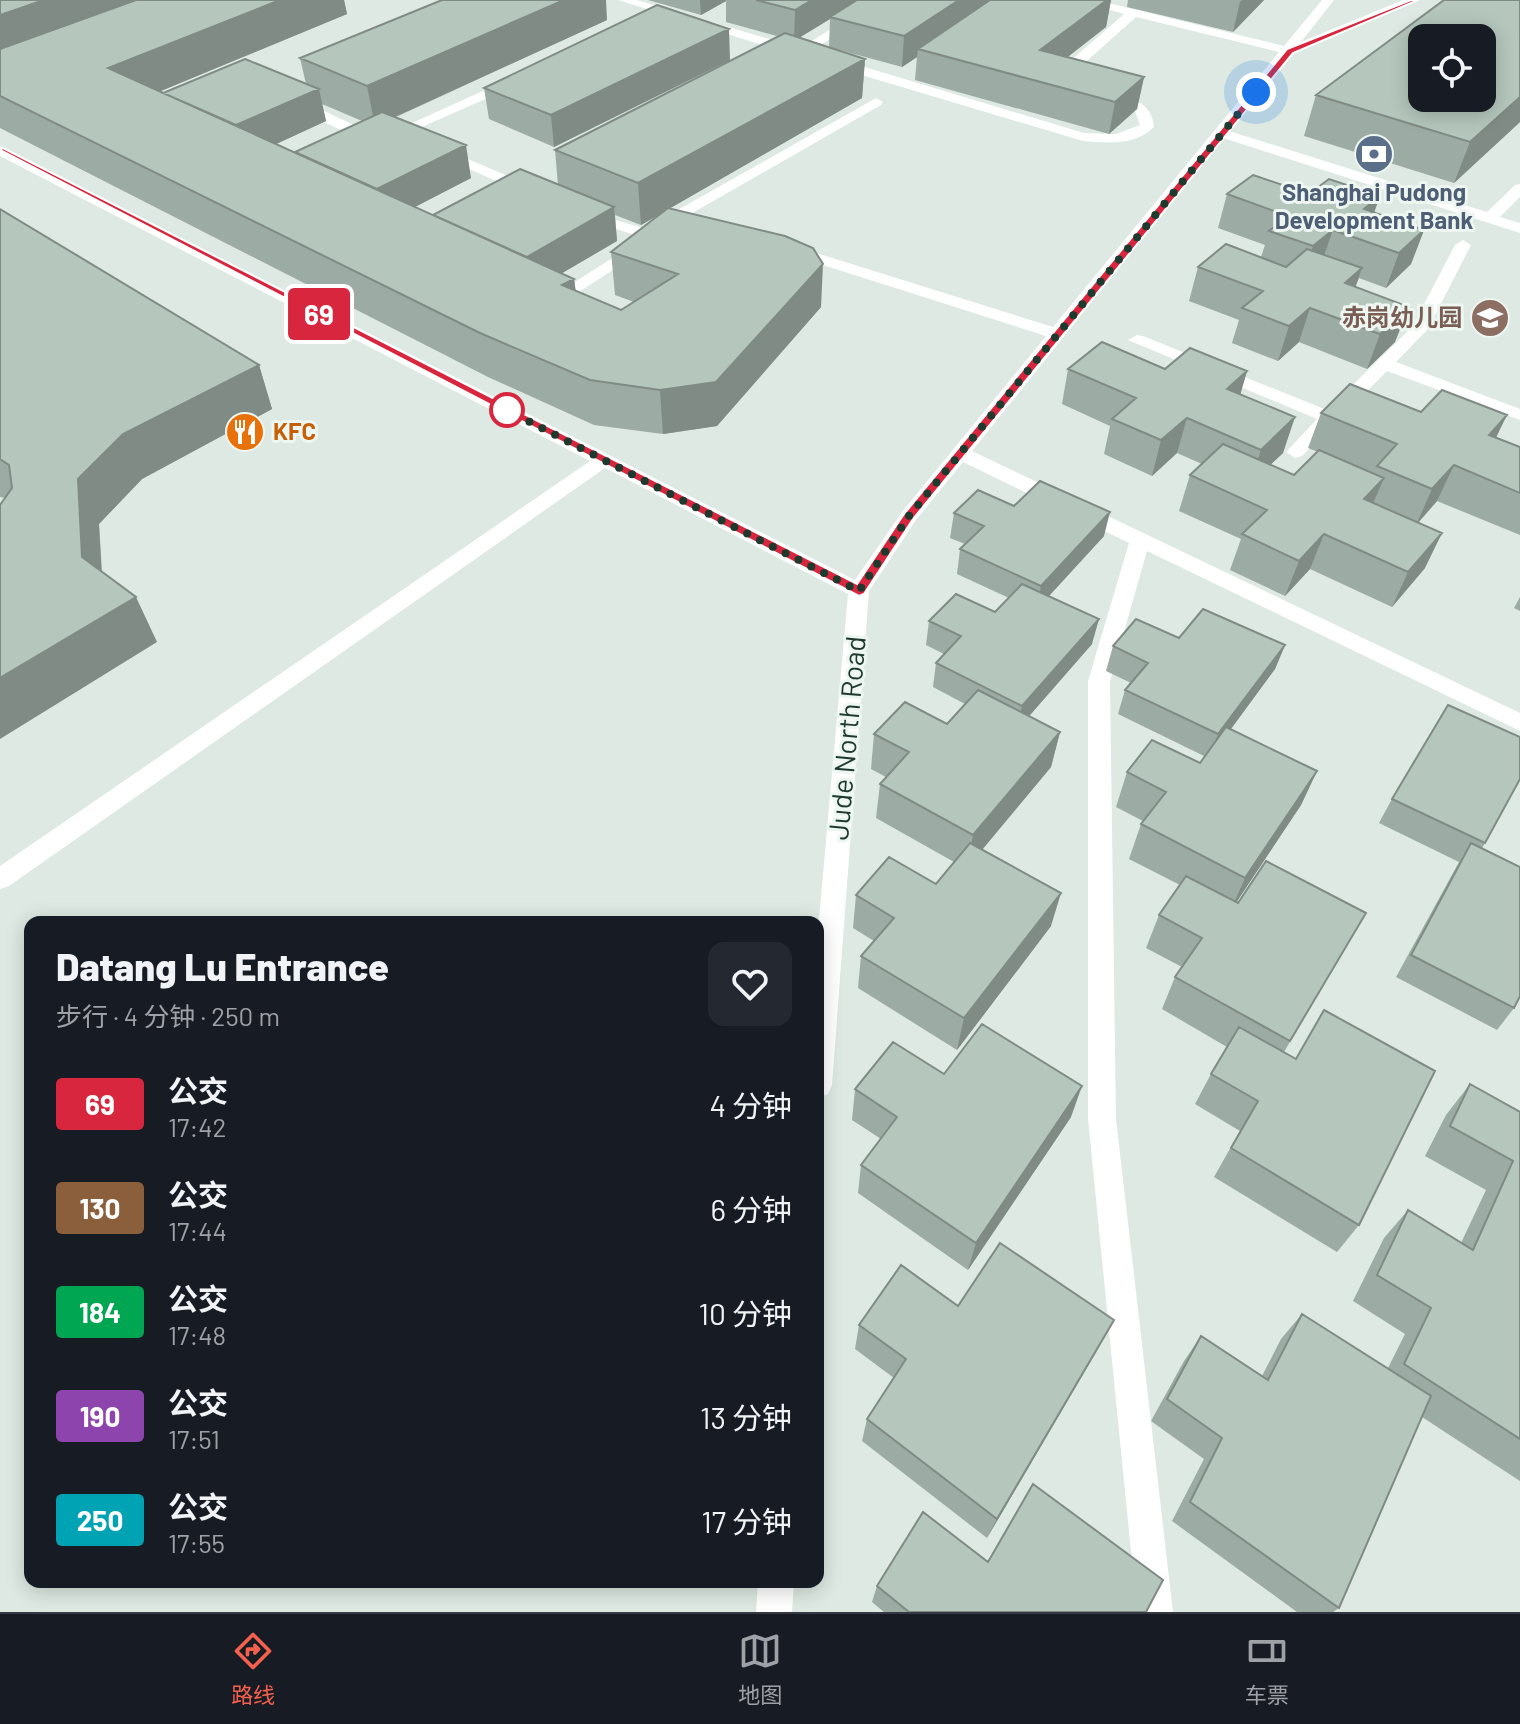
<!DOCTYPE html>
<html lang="zh">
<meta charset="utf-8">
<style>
body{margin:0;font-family:Barlow,"Noto Sans SC",sans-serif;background:#242831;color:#f1f3f6;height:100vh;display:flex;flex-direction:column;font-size:30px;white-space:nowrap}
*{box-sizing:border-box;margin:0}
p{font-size:26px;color:#9ea1a6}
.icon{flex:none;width:44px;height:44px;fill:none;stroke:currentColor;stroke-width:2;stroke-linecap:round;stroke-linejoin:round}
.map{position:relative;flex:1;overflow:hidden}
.sheet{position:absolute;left:24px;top:916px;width:800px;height:672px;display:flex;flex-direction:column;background:#171b24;border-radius:16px;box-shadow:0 4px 20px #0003}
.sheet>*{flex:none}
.badge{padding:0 16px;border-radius:6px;font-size:28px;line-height:52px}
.tools{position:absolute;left:1408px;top:24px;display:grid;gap:16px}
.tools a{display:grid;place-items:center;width:88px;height:88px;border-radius:16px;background:#171b24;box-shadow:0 4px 20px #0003;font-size:40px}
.you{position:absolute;width:40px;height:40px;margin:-20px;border:6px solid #fff;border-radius:50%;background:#1a73e8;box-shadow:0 0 0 12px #1a73e833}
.map>.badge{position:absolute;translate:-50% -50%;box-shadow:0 0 0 4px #fff}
.round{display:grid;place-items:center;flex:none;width:84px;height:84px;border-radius:16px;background:#242831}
.summary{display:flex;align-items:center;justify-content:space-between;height:136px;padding:0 32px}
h1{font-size:38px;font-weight:800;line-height:60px}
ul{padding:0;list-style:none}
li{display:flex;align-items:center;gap:24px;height:104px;padding:0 32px}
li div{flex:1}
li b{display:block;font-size:30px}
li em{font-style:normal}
li .badge{min-width:88px;font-weight:700;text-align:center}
.tabs{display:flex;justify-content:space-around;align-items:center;height:112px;border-top:2px solid #363941;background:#171b24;font-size:22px;color:#9ea1a6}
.tabs a{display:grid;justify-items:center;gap:4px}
.tabs .current{color:#f6614e}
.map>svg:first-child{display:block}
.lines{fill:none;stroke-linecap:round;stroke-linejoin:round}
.minor{fill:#fff;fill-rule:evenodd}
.wall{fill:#9caba3;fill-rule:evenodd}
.shaded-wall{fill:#7f8b84}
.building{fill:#b5c7bd;stroke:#7f8b84;stroke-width:2;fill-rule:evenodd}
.line{fill:#d7263d;stroke:#fff;stroke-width:2}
.walk{stroke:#1e392e;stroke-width:8;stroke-dasharray:0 14.4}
.stop-dot{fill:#fff;stroke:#d7263d;stroke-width:4}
.labels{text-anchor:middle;stroke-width:6;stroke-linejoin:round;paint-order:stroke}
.far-service-label{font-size:24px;font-weight:bold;fill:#4e5e75;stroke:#edf6f0}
.far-education-label{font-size:24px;font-weight:bold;fill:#785e54;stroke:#edf6f0;text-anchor:end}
.far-food-label{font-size:24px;font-weight:bold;fill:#c56008;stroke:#edf6f0;text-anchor:start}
.street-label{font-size:28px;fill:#1e392e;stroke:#edf6f0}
</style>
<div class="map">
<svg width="1520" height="1612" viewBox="0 0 1520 1612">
<rect width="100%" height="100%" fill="#dde9e2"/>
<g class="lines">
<path class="minor" d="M618,0H637L800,48L878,0H893L801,57Z
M1075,0H1096L1284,46L1322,0H1334L1301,42L1403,0H1420L1290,55L1229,131L1487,212L1515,185L1520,184V197L1500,217L1520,223V233L1223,138L972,451L1520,713V731L1147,551L1110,681L1116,1119L1173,1612H1137L1088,1119V681L1129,543L963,462L916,520L869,591L832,1085L828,1094L818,1098V930L848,594L605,468L9,886L0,889V866L590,461L0,156V146L855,580L902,512L1046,336L782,252V246H794L1053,327L1279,52L1136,17L1070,76V86H1060L1054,79L1060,70L1124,14Z
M828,59H838L1084,133L1116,134L1140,125L1135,111L1102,100L1100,97L1107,93C1129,98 1152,100 1154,127C1135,146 1108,143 1083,141L828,65Z
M514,77L519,78V84L404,135H394L392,132Z
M295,97L362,129L379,128L386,132C363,149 313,115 290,104L288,101Z
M876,98L883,102L881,105L661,231L672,232V238L655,242L578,216L586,211L656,232H659L651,227L653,224Z
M440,147L536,188L539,191L536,194H526L435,154L433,151Z
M1463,240L1471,245L1428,329L1396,362L1520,409V420L1387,371L1302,456L1295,458L1286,452L1317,419L1128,340L1137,335L1143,336L1327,410L1412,327L1455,245Z
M639,241L645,243V249L559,305H547L545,301Z
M758,1582H794L792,1612H756Z"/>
</g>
<path class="wall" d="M0,0H344L347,14L161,91L163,93L306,84L300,58L607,20L396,117L471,178L415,207L433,215L558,185L555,150L777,36L726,22V1L701,15L648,0H1111L1106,27L1067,57L1144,77L1137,109L1109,134L915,80L917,57L902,67L832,48L865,59L862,98L670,208L821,307L717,426L663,434L594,425L488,377L0,128ZM830,19L829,47L800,37ZM322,104L362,121L295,152L276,144L326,121ZM615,215L641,225L657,216L611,252L615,295L634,302L621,310L576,291L574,279L562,273L617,241Z
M1128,0H1264L1233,32L1127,7Z
M730,60L554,147L489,119L484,88Z
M1316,95L1520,122L1454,183L1304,136Z
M1227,194L1380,196L1374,213L1424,230L1411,264L1386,288L1359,278L1355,287L1395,342L1367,369L1299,342L1278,361L1232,343L1239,320L1189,301L1198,267L1261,257L1265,245L1218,228Z
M0,209L259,365L272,409L142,479L99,524L102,571L157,642L5,498L0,497Z
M1068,369L1247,371L1240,394L1283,453L1270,465L1294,475L1318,452L1308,448L1321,413L1421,412L1496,437L1520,447V535L1437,501L1418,523L1425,568L1392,607L1310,569L1285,596L1230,570L1241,539L1179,511L1190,475L1202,464L1177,453L1152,476L1104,454L1110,426L1062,404Z
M1014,506L1104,536L1049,596L1092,644L1029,716L1060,732L1051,767L982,850L1051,926L957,1050L858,988L861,956L874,941L853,928L856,895L936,884L954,862L876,818L880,784L886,777L871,769L874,734L947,724L965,704L933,687L936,663L944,654L926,645L929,621L995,612L1009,598L957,574L960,549L965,544L950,538L954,513Z
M1520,597V611L1514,608Z
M1179,638L1285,645L1275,669L1230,730L1317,771L1301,805L1236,902L1366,913L1284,1052L1359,1225L1337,1252L1214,1177L1240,1131L1195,1104L1211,1074L1227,1047L1162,1009L1175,977L1182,967L1146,948L1159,915L1180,885L1129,859L1141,824L1143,821L1116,807L1127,772L1200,763L1204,756L1118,714L1125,690L1131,683L1106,671L1113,646Z
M1392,799L1485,843L1482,848L1514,1008L1497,1030L1396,977L1459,862L1379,823Z
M944,1074L1071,1117L968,1270L858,1193L861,1165L881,1139L852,1120L855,1089Z
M1470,1084L1520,1112V1481L1422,1417L1339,1608L1333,1612H1297L1172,1521L1204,1459L1151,1421L1184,1361L1201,1336L1262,1376L1281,1339L1302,1314L1388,1368L1405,1334L1353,1301L1384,1238L1408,1210L1461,1243L1486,1190L1425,1156L1446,1115Z
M958,1306L1100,1345L987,1538L862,1441L867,1419L894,1378L855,1349L859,1325Z
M988,1562L1146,1612H884L872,1602L877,1586Z"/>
<path class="shaded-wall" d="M44,0H161L0,59V15Z
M280,0H344L347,14L122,107L108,68Z
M564,0H606L607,20L375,126L367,86Z
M700,0H726V1L701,15Z
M812,0H860L830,17V19L794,41L795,10Z
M959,0H999L918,49L917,57L902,67L904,36Z
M1107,0H1111L1106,27L1036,82L1040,50Z
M1242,0H1264L1233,32L1240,2Z
M729,29L730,60L554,147L551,115Z
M865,59L862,98L641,225L638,183Z
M1144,77L1137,109L1109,134L1115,102Z
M319,89L326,121L237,162L228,129Z
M1520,97V122L1454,183L1470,142Z
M466,145L471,178L376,227L369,193Z
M1380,196L1368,229L1364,209Z
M614,207L617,241L523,296L518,262Z
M1333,230L1321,264L1302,280L1313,246Z
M1424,230L1411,264L1386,288L1399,253Z
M823,264L821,307L717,426L663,434L660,390Z
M1362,268L1350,303L1333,318L1345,283Z
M574,279L579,322L562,285Z
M1409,307L1395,342L1367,369L1380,334Z
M1310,308L1299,342L1278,361L1289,326Z
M259,365L272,409L142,479L99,524L103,602L82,557L78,479L123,434Z
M1247,371L1237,406L1227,389Z
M1507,415L1490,450L1489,435Z
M1295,417L1283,453L1249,485L1261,450Z
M1187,418L1177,453L1152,476L1161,440Z
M1454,465L1437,501L1416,525L1432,489Z
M1384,478L1369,513L1364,499Z
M1110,512L1104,536L1036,610L1041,586Z
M1442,533L1425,568L1392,607L1408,572Z
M1324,534L1310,569L1285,596L1299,561Z
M136,597L157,642L0,739V678Z
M1099,619L1092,644L1017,730L1022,706Z
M1285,645L1275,669L1209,759L1218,734Z
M1060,732L1051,767L966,869L973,835Z
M1317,771L1301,805L1230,912L1245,878Z
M1061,893L1051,926L957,1050L964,1018Z
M1082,1086L1071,1117L968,1270L976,1243Z
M1114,1320L1100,1345L987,1538L997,1519Z"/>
<path class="building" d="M0,0H44L0,15Z
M136,0H280L108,68L574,279L562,285L621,310L678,274L611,252L668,208L785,236L813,248L823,264L716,382L660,390L590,380L480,333L0,96V49Z
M442,0H564L367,86L300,58Z
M756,0H812L795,10Z
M857,0H959L904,36L830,17Z
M990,0H1107L1040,50L1144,77L1115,102L918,49Z
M1444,0H1520V97L1470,142L1316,95ZM1422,38H1482V98H1422Z
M657,5L729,29L551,115L484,88Z
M785,33L865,59L638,183L555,150Z
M245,59L319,89L236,125L163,93Z
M382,112L466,145L377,189L295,152Z
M520,169L614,207L527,257L433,215Z
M1253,175L1309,194L1329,179L1380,196L1364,209L1424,230L1399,253L1333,230L1313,246L1269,231L1288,216L1227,194Z
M0,209L259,365L123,434L78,479L82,557L136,597L0,678V505L12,488L9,465L0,459Z
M1226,244L1286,267L1307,249L1362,268L1345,283L1409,307L1380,334L1310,308L1289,326L1242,308L1263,291L1198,267Z
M1102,342L1165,369L1190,348L1247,371L1227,389L1295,417L1261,450L1187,418L1161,440L1112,419L1136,398L1068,369Z
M1350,384L1421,412L1442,390L1507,415L1489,435L1520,447V493L1454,465L1432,489L1377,466L1397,444L1321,413Z
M1223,444L1294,475L1319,450L1384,478L1364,499L1442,533L1408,572L1324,534L1299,561L1242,534L1267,510L1190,475Z
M1040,481L1110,512L1041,586L960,549L984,526L954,513L978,490L1014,506Z
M1022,584L1099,619L1022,706L936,663L961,636L929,621L956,594L995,612Z
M1203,609L1285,645L1218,734L1125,690L1148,663L1113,646L1136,619L1179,638Z
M978,690L1060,732L973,835L880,784L909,752L874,734L905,702L947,724Z
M1448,705L1520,737V779L1485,843L1392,799Z
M1226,727L1317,771L1245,878L1141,824L1166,792L1127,772L1152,740L1200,763Z
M970,843L1061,893L964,1018L861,956L894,918L856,895L889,857L936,884Z
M1471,843L1520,867V996L1514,1008L1411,955Z
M1266,861L1366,913L1290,1041L1175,977L1202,938L1159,915L1186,876L1238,903Z
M1324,1010L1435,1071L1359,1225L1231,1148L1258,1101L1211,1074L1239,1027L1296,1059Z
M982,1024L1082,1086L976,1243L861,1165L897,1117L855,1089L893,1042L944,1074Z
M1470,1084L1520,1112V1439L1404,1364L1431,1308L1377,1275L1408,1210L1473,1250L1513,1161L1450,1126Z
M1000,1243L1114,1320L997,1519L867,1419L906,1359L859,1325L901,1265L958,1306Z
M1302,1314L1431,1396L1339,1608L1190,1502L1222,1438L1167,1399L1201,1336L1268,1380Z
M1033,1484L1163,1580L1146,1612H909L877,1586L923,1512L988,1562Z"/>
<path class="line" d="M1411,0H1418L1293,53L913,519L864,594L859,596L0,150L3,148L857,584L904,514L1287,49Z"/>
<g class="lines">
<path class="walk" d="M507,410L499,406L859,591L909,516L1256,92"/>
</g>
<defs>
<g id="bank-disc" transform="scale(2)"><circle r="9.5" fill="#5c6f8a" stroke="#edf6f0"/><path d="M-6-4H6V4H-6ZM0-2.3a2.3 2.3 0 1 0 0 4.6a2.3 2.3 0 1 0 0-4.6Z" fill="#fff"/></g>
<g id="school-disc" transform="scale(2)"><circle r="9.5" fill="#8d6e63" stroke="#edf6f0"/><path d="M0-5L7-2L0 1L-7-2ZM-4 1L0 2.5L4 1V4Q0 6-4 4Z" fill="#fff"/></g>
<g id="restaurant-disc" transform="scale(2)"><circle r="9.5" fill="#e8710a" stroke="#edf6f0"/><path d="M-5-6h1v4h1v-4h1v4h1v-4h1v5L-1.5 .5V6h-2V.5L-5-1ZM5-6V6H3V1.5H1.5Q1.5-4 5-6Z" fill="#fff"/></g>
</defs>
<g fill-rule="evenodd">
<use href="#bank-disc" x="1374" y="154"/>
<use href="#school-disc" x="1490" y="318"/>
<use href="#restaurant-disc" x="245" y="432"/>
</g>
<circle class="stop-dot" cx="507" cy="410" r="16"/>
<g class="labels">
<g class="far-service-label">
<text x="1374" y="201">Shanghai Pudong<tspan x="1374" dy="28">Development Bank</tspan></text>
</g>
<g class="far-education-label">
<text x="1462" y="326">赤岗幼儿园</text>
</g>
<g class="far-food-label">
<text x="273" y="440">KFC</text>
</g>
<g class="street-label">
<text transform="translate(847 738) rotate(-85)" y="10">Jude North Road</text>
</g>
</g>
</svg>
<div class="tools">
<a><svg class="icon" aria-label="locate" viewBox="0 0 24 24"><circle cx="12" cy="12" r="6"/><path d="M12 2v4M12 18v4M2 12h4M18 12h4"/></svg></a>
</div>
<div class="you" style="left:1256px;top:92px"></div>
<b class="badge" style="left:319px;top:314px;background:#d7263d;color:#fff">69</b>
<section class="sheet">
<div class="summary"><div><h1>Datang Lu Entrance</h1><p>步行 · 4 分钟 · 250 m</p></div><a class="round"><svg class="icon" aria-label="heart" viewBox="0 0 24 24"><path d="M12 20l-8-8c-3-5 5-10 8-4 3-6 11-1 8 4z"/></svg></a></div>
<ul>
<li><span class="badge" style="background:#d7263d;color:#fff">69</span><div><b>公交</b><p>17:42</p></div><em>4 分钟</em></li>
<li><span class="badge" style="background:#8b5e3c;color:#fff">130</span><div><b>公交</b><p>17:44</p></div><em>6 分钟</em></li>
<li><span class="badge" style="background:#00a651;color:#fff">184</span><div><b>公交</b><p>17:48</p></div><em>10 分钟</em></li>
<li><span class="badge" style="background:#8e44ad;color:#fff">190</span><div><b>公交</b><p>17:51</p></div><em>13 分钟</em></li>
<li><span class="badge" style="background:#00a3b4;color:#fff">250</span><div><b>公交</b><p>17:55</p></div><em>17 分钟</em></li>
</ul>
</section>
</div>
<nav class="tabs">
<a class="current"><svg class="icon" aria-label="directions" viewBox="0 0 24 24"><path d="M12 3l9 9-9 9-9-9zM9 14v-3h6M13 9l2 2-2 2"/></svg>路线</a>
<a><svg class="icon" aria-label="map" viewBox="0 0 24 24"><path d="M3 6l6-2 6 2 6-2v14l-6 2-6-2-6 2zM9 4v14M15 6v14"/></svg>地图</a>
<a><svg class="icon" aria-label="tickets" viewBox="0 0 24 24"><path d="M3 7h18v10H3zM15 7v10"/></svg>车票</a>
</nav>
